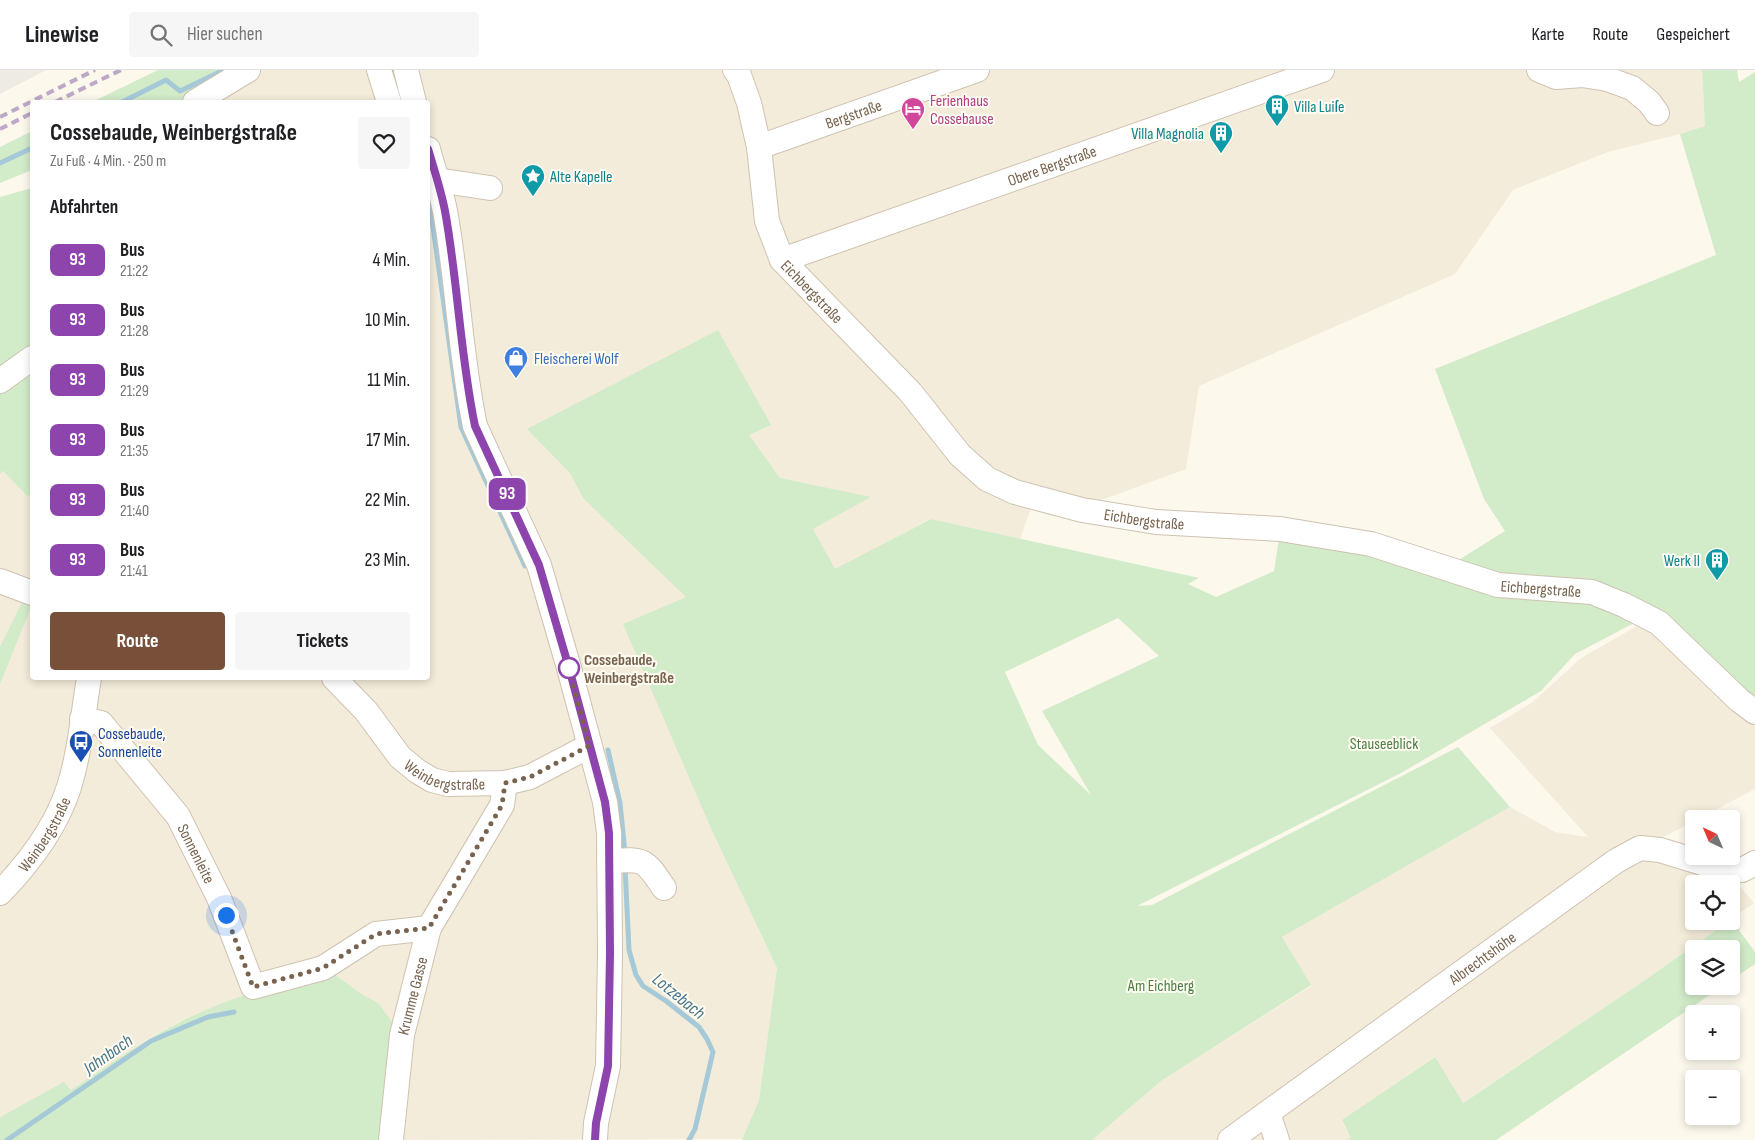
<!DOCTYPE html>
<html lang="de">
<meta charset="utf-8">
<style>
body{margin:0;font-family:"Sofia Sans Condensed",sans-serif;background:#f6f6f6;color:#202124;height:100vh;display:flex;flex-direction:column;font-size:19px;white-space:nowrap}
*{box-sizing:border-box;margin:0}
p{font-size:16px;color:#757577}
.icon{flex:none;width:28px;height:28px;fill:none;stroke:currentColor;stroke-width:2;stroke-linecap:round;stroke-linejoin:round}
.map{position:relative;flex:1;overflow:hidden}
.details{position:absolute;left:30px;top:30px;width:400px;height:580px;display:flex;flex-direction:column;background:#fff;border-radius:5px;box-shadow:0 2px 8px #0003}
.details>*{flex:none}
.badge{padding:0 10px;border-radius:8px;font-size:18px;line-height:32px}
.needle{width:32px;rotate:316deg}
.buttons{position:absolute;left:1685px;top:740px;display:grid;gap:10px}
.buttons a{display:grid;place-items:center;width:55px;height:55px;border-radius:5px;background:#fff;box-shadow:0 2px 8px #0003;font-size:25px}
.you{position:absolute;width:25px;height:25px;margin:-12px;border:4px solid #fff;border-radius:50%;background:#1a73e8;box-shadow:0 0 0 8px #1a73e833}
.map>.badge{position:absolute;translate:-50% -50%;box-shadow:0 0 0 2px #fff}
h2{padding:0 20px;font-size:19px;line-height:45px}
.round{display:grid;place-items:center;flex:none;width:52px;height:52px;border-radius:5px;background:#f6f6f6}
.overview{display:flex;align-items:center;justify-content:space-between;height:85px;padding:0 20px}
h1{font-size:24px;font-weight:700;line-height:38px}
.button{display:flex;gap:10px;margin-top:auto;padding:10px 20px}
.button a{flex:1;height:58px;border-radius:5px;background:#78503a;color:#fff;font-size:20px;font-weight:700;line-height:58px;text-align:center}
.button a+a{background:#f6f6f6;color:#202124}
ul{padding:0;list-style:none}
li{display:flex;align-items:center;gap:15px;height:60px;padding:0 20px}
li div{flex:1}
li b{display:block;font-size:19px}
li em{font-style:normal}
li .badge{min-width:55px;font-weight:700;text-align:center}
header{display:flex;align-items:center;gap:30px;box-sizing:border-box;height:70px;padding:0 25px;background:#fff;border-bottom:1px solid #e0e0e0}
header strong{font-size:24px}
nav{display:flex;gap:28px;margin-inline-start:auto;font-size:18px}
.search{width:350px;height:45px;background:#f6f6f6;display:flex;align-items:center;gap:12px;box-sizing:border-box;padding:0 18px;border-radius:5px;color:#757577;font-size:19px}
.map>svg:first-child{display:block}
.residential{fill:#f4ecda}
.industrial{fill:#eeeae4}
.green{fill:#d2ebc9;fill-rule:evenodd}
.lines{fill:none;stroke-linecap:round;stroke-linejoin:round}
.stream{stroke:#a6c9d8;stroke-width:5}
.minor-casing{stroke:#cfc2b0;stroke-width:26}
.minor{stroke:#fff;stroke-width:24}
.rail{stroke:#bea8c8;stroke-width:4;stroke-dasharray:8 5;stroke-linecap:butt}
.line-casing{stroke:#fff;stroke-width:11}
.line{stroke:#8e44ad;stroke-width:8}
.walk{stroke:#78634e;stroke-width:5;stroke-dasharray:0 9}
.stop-dot{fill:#fff;stroke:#8e44ad;stroke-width:2.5}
.labels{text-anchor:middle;stroke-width:4;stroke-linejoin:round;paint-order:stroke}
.hotel-label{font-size:16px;fill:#b23c85;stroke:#fffcf2;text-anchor:start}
.culture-label{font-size:16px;fill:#0d838f;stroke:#fffcf2;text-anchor:start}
.street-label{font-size:16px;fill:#78634e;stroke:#fffcf2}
.shop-label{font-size:16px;fill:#366cbe;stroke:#fffcf2;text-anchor:start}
.stop-label{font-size:16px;font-weight:bold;fill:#78634e;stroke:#fffcf2;text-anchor:start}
.transit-label{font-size:16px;fill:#164399;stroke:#fffcf2;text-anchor:start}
.park-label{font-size:16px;fill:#4d7e45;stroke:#fffcf2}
.water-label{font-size:18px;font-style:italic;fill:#47758b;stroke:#fffcf2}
</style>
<header>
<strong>Linewise</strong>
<div class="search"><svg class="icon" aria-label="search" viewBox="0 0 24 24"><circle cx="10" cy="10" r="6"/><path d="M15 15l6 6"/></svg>Hier suchen</div>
<nav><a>Karte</a><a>Route</a><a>Gespeichert</a></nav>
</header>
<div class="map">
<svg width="1755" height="1070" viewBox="0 0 1755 1070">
<rect width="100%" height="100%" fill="#fcf8ec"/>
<path class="residential" d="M256,0H1702L1705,56L1680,64L1608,82L1513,120L1455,204L1199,316L1186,399L1077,439L1035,427L1020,469L930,449L835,500L813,459L686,527L624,554L712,761L777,898L759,1030L743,1069L391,1070L378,933L360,923L329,900L179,952L149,968L71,1020L64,1013L0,1047V404L3,401L27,426L32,425V608H428V32H202Z
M1651,548L1755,642V719L1698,749H1694V751L1646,776L1733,808L1754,833L1731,849V814H1694V851H1729L1648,908L1462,1033L1434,987L1342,1051L1351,1068L1348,1070H1092L1161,1011L1311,916L1282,867L1510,737L1555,762L1588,767L1490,658L1533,632L1581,588Z"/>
<path class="industrial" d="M0,0H46L0,24Z"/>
<path class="green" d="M158,0H238L181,32H92Z
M1702,0H1737L1739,12L1755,2V633L1672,556L1454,493L1505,461L1484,429L1435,299L1716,185L1680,64L1705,56Z
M32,61V100L0,113V77Z
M32,118V288L0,311V127Z
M718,260L771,355L749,365L780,408L871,427L813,459L835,499L931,449L1199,508L1188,514L1216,527L1274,501L1279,468L1364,479L1488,521L1606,536L1636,552L1575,584L1541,621L1401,703L1137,836L1152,835L1458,677L1510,737L1282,867L1311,915L1161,1011L1092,1070H742L759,1030L777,898L712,761L623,554L686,527L583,428L570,403L527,359ZM1118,548L1159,586L1042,641L1091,725L1038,675L1005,602Z
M32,295V425L27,426L3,401L0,404V315Z
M24,528L32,531V535L0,614V577Z
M1731,849L1755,882V894L1731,910V879H1694V916H1723L1496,1070H1348L1351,1068L1342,1050L1435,987L1463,1033L1648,908L1729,851H1731Z
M329,900L360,923L378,933L402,965L391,1070H0V1047L64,1012L71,1020C106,997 140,972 178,953C226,928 277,915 329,900Z"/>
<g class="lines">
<path class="stream" d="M393,0L395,15
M122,32L166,10L180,21L224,0
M0,93L32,78
M428,121L461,357L525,496
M608,680L620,733L625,783
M625,797L629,880L636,905L643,916L666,931L699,957L707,969L713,982L695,1059L689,1070
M7,1070L151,971L208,947L234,942"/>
<g class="minor-casing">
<g id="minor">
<path d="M379,0L389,32"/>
<path d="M406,0L414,32"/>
<path id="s1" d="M735,0L739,5L749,33L759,77L767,151L782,190L911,323L960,385L987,409L1015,422L1082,440L1156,452L1280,459L1371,474L1498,515L1592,522L1624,535L1659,553L1739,630L1755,642"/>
<path d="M1539,0L1556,7L1582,5L1607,9L1632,18L1649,32L1657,43"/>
<path d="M195,32L248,0"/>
<path id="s2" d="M759,77L977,0"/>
<path d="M428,79C433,99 441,120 445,141C458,212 460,285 475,356L539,495L569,598L605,732L609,763L610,883L608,996L596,1053L595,1070"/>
<path d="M437,110L490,118"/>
<path id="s3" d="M782,190L1322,0"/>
<path d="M0,311L32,288"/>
<path d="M0,511L32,523"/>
<path id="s4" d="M334,608L366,641L400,687L417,701L432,710L448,714L505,713L530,707L589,676"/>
<path id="s5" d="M82,649L101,653L178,746L219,828L253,917L323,898L376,864L429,858"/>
<path d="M609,791C644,789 644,788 664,818"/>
<path id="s6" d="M0,823C29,793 56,758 69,717C80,682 83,644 89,608"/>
<path d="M1268,1043L1277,1070"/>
<path id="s7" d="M391,1070L402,965L429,858L502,735L505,713"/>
<path id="s8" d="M1230,1070L1616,791L1640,778L1660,780L1719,798L1742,800L1755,793"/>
</g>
</g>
<use href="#minor" class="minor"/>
<path class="rail" d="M55,32L121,0
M0,47L95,0
M0,59L32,43"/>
</g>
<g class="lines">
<g class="line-casing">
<path id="line" d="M428,79C434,99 441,120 445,141C458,212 460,285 475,356L539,495L569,598L605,732L609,763L610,883L608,996L596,1053L595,1070"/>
</g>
<use href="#line" class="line"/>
<path class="walk" d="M226,845L253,917L323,898L376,864L429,858L502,735L505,713L530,707L589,676L569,598"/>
</g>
<defs>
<g id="building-pin" transform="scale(1.25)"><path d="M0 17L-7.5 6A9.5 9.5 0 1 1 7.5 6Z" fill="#0f9aa8" stroke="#fffcf2"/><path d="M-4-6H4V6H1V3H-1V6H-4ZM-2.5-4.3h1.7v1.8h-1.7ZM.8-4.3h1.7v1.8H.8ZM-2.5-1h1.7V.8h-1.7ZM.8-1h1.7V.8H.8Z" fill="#fff"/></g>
<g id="hotel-pin" transform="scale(1.25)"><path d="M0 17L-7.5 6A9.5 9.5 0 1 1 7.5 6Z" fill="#d1479c" stroke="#fffcf2"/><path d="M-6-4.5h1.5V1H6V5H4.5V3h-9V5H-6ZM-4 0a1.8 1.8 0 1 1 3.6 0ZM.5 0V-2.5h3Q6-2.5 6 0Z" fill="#fff"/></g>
<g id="sight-pin" transform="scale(1.25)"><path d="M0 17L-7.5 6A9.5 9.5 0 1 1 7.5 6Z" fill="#0f9aa8" stroke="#fffcf2"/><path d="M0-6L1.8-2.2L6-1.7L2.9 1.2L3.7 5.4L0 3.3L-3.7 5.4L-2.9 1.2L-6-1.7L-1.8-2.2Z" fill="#fff"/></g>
<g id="shop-pin" transform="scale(1.25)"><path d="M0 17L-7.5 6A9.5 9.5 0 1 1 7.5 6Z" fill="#3f7fe0" stroke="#fffcf2"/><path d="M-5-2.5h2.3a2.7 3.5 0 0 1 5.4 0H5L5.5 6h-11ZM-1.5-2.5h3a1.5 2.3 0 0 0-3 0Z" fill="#fff"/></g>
<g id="bus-pin" transform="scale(1.25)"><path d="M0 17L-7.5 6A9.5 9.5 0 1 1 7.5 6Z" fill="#1a4fb4" stroke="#fffcf2"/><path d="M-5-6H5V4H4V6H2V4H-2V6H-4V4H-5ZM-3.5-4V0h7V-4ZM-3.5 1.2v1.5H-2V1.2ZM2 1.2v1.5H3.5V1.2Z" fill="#fff"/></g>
</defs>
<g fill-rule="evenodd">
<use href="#building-pin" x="1277" y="36"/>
<use href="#hotel-pin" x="913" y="39"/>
<use href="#building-pin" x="1221" y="63"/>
<use href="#sight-pin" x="533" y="106"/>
<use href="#shop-pin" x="516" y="288"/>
<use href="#building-pin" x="1717" y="490"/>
<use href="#bus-pin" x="81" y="672"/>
</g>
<circle class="stop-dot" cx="569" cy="598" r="10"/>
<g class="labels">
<g class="hotel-label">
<text x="930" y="36">Ferienhaus<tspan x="930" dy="18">Cossebause</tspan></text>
</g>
<g class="culture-label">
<text x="1294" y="42">Villa Luiſe</text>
<text x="1204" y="69" text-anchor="end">Villa Magnolia</text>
<text x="550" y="112">Alte Kapelle</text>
<text x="1700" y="496" text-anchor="end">Werk II</text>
</g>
<g class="street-label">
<text dy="6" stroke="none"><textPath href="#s2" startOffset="100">Bergstraße</textPath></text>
<text dy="6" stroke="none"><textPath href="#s3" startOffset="286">Obere Bergstraße</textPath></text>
<text dy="6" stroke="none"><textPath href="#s1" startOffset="241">Eichbergstraße</textPath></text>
<text dy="6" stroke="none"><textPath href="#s1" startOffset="661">Eichbergstraße</textPath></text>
<text dy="6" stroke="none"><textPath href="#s1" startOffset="1066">Eichbergstraße</textPath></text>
<text dy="6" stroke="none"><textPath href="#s4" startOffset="154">Weinbergstraße</textPath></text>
<text dy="6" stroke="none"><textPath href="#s6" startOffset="74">Weinbergstraße</textPath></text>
<text dy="6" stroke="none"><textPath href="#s5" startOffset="182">Sonnenleite</textPath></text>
<text dy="6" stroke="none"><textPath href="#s8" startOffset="311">Albrechtshöhe</textPath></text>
<text dy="6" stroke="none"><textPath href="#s7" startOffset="146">Krumme Gasse</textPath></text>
</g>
<g class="shop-label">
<text x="534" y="294">Fleischerei Wolf</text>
</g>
<g class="stop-label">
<text x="584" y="595">Cossebaude,<tspan x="584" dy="18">Weinbergstraße</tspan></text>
</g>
<g class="transit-label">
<text x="98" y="669">Cossebaude,<tspan x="98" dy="18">Sonnenleite</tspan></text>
</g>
<g class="park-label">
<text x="1384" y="679">Stauseeblick</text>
<text x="1161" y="921">Am Eichberg</text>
</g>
<g class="water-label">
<text transform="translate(679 926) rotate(39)" y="6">Lotzebach</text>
<text transform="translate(108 984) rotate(-35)" y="6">Jahnbach</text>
</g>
</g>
</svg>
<div class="buttons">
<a><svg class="needle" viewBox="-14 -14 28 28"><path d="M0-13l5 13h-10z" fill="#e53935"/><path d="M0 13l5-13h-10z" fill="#757577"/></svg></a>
<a><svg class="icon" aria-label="locate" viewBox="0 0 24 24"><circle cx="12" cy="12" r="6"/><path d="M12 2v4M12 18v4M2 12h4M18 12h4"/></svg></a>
<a><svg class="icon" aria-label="layers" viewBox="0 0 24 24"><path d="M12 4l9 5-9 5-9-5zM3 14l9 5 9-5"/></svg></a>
<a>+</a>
<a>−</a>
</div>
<div class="you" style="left:226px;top:845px"></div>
<b class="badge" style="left:507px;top:424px;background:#8e44ad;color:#fff">93</b>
<section class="details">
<div class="overview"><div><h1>Cossebaude, Weinbergstraße</h1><p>Zu Fuß · 4 Min. · 250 m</p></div><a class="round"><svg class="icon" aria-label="heart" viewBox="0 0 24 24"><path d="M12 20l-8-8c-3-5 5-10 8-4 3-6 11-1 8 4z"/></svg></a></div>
<h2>Abfahrten</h2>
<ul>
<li><span class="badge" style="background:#8e44ad;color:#fff">93</span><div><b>Bus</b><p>21:22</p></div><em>4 Min.</em></li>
<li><span class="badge" style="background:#8e44ad;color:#fff">93</span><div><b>Bus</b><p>21:28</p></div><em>10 Min.</em></li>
<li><span class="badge" style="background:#8e44ad;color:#fff">93</span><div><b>Bus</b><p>21:29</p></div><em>11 Min.</em></li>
<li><span class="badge" style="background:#8e44ad;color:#fff">93</span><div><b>Bus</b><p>21:35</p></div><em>17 Min.</em></li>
<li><span class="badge" style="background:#8e44ad;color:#fff">93</span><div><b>Bus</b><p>21:40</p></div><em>22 Min.</em></li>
<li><span class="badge" style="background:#8e44ad;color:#fff">93</span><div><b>Bus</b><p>21:41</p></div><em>23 Min.</em></li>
</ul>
<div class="button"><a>Route</a><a>Tickets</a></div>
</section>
</div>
